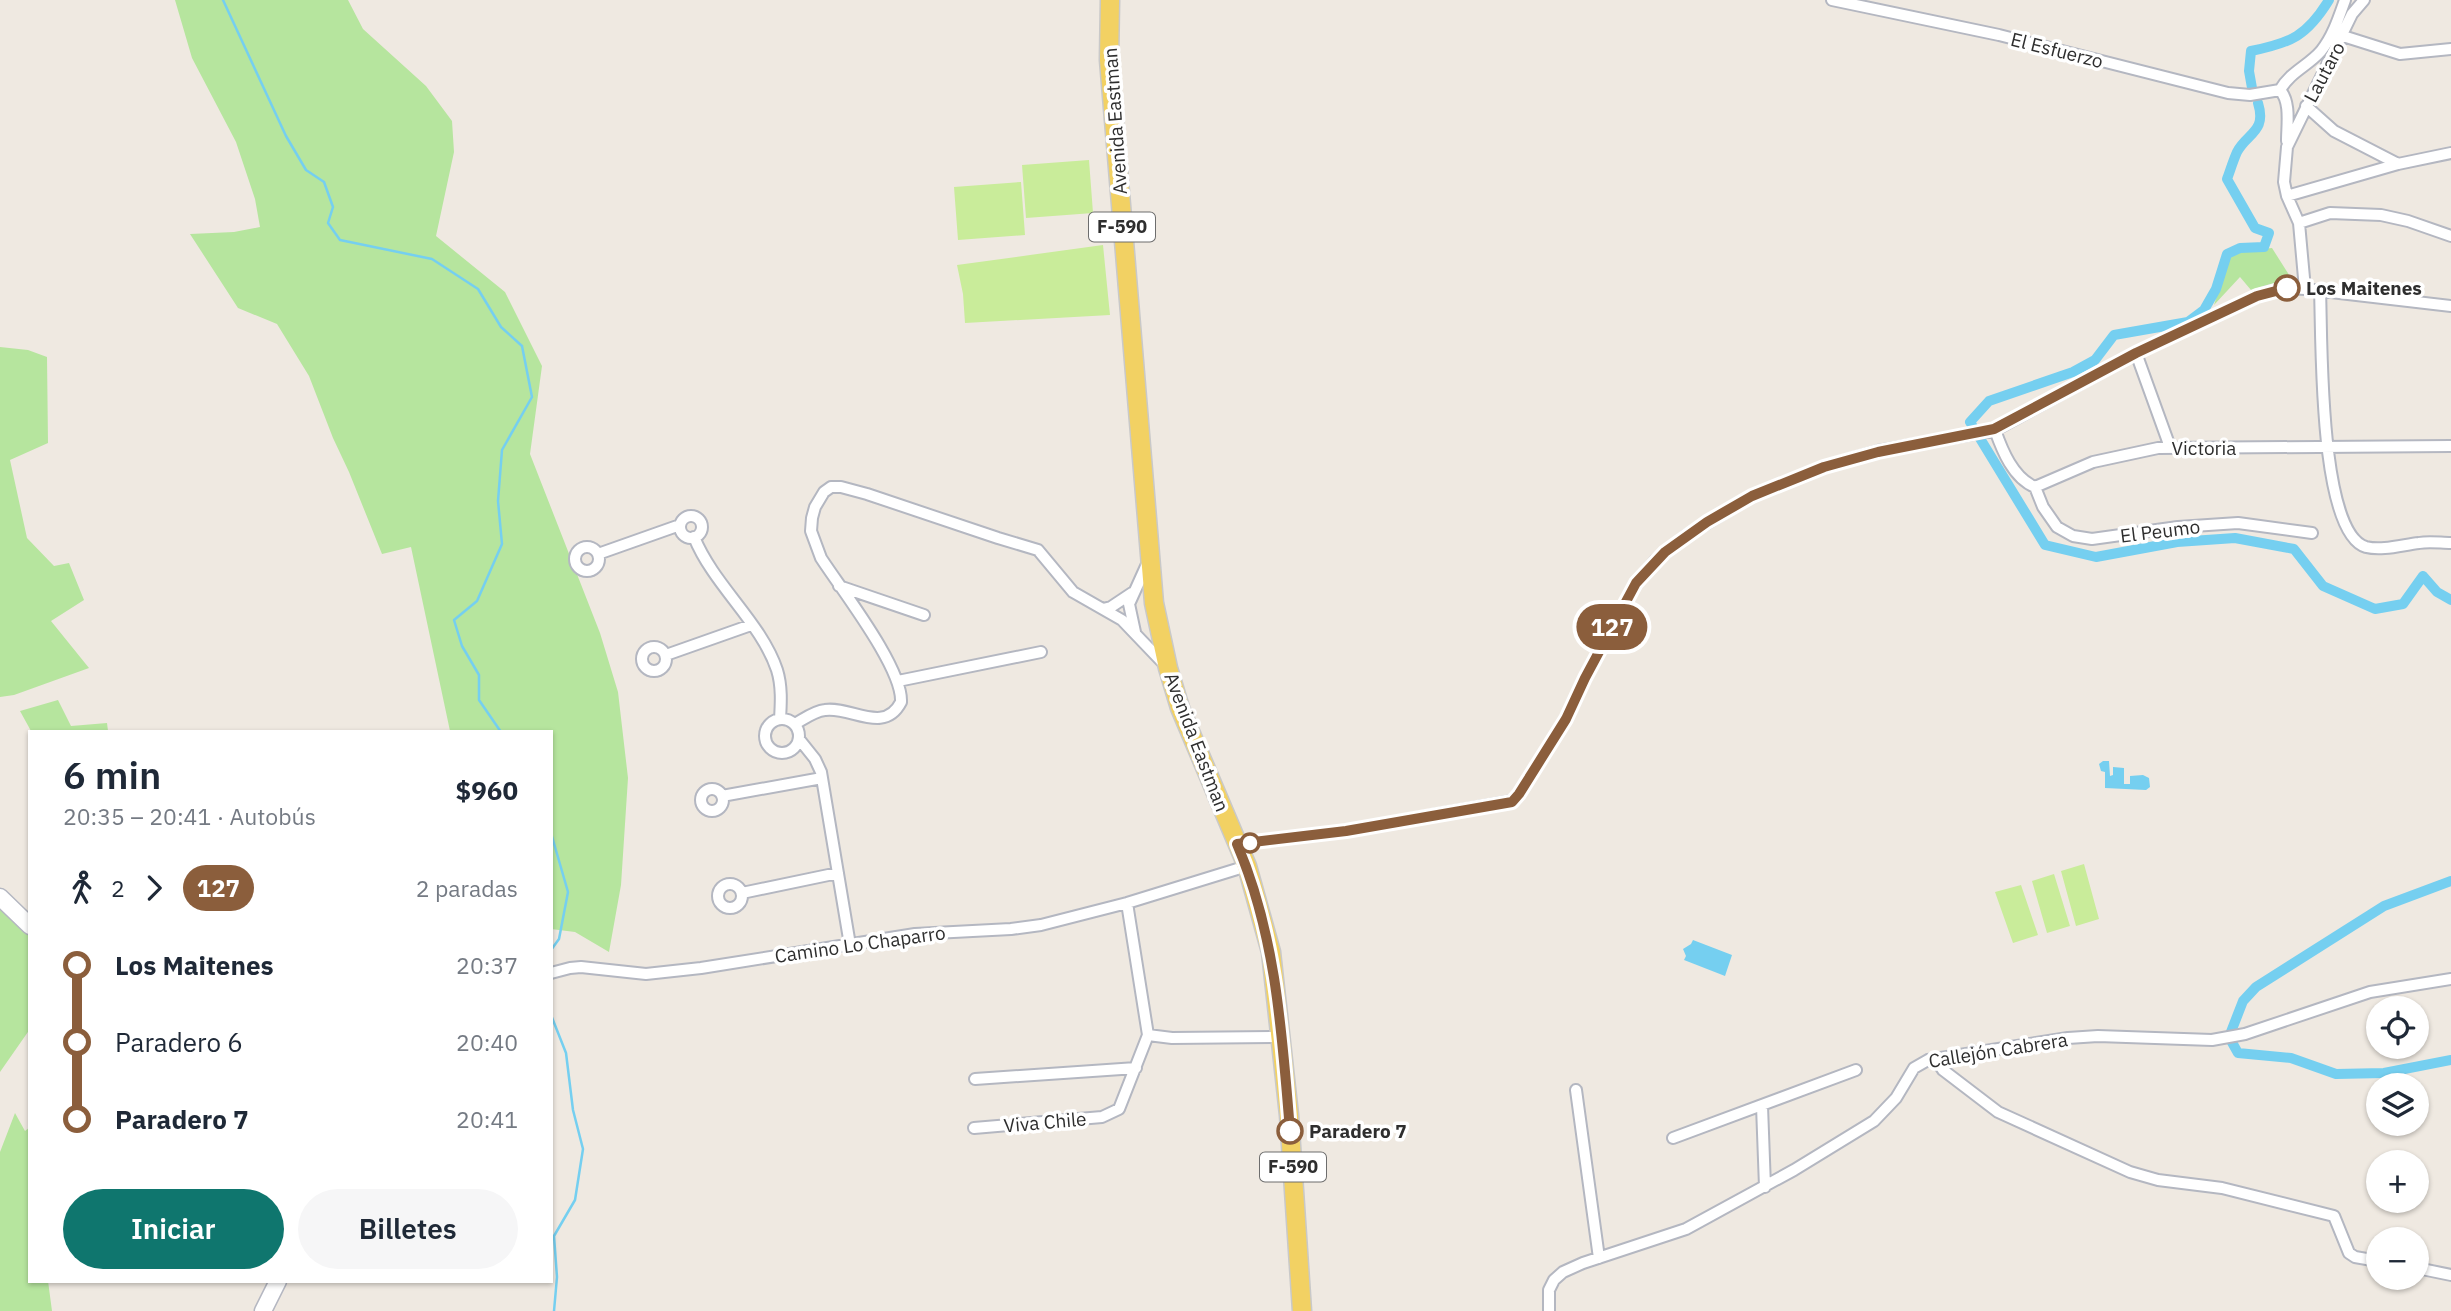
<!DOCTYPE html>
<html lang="es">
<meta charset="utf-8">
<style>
body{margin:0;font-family:"IBM Plex Sans",sans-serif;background:#f6f6f7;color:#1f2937;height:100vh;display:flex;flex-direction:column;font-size:26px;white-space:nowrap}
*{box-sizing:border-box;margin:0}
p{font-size:23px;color:#747a83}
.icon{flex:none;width:38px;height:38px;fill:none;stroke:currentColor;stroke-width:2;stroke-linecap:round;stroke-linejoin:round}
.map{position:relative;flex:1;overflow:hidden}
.panel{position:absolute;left:28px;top:730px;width:525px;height:553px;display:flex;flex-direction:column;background:#fff;border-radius:0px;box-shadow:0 2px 5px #0004}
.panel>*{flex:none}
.badge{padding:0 14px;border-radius:23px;font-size:24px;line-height:46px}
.fabs{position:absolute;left:2366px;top:996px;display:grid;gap:14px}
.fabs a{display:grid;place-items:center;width:63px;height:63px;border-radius:50%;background:#fff;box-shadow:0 2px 5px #0004;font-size:35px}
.map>.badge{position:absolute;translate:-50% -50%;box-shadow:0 0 0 4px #fff}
.legs{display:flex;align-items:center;gap:10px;height:77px;padding:0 35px;font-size:23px}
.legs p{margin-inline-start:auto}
.summary{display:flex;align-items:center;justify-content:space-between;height:119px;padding:0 35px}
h1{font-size:38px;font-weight:600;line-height:52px}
.cta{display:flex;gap:14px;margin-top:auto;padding:14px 35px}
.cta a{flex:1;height:80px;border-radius:42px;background:#0f766e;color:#fff;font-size:28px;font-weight:600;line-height:80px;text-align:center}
.cta a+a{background:#f6f6f7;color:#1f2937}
ul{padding:0 35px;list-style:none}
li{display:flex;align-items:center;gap:24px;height:77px;font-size:26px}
li i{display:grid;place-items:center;width:10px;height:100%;margin:0 9px;background:currentColor}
li i::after{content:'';width:18px;height:18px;margin:-9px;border:5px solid;border-radius:50%;background:#fff}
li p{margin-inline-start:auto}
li:first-child i{background:linear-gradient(#0000 50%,currentColor 0)}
li:last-child i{background:linear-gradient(currentColor 50%,#0000 0)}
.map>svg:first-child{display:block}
.green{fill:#b6e59e}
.pitch{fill:#c9ec9a}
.water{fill:#75cff0}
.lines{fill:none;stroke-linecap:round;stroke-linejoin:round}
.stream{stroke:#75cff0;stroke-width:2.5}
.canal{stroke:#75cff0;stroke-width:10}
.street-casing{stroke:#b4b7c1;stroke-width:14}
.secondary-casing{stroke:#b4b7c1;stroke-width:19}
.primary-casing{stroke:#c9c9c9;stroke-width:21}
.street{stroke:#fff;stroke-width:10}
.secondary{stroke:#fff;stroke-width:16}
.primary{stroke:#f2d163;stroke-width:18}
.line-1-casing{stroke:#fff;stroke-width:16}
.line-1{stroke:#8b5e3c;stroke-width:10}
.stop-1-dot{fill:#fff;stroke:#8b5e3c;stroke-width:3.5}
.labels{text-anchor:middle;stroke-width:7;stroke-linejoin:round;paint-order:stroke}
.shield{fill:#fff;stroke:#6d6d6d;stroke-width:2}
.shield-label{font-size:18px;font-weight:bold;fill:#2e2e2e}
.street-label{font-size:19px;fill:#2e2e2e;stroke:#fff}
.stop-label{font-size:19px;font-weight:bold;fill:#2e2e2e;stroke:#fff;text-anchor:start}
</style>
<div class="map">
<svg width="2451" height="1311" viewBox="0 0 2451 1311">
<rect width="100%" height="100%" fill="#efe9e1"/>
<path class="green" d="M175,0H348L363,29L426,86L452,121L454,152L436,236L505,292L542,366L530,454L600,633L618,692L628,778L621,885L609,952L575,932L551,929V732L450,731L411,547L382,554L349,472L333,438L309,376L277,324L238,308L190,234L234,232L260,227L255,199L236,142L192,58Z
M2272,248L2291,278L2251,290L2240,277L2214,305L2229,257L2242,251Z
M0,347L28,350L47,357L48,443L10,460L27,538L54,566L69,563L84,600L51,621L89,668L14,695L0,697Z
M58,700L71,726L107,723L108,731H31L20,711Z
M0,903L30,937V1029L0,1072Z
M15,1113L25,1131L30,1127V1281H48L52,1311H0V1152Z"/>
<path class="pitch" d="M1089,160L1093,213L1026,218L1022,165Z
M1021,182L1025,235L958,240L954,187Z
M1103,245L1110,315L965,323L963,294L957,265Z
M2084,864L2099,919L2076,926L2061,871Z
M2054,874L2070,926L2047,933L2032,881Z
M2021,885L2038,935L2013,943L1995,892Z"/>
<path class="water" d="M2103,761H2109L2110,776L2113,775V767L2124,768V784H2130V776L2143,775L2149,778L2150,787L2146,790L2105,788V772L2101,771L2099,764Z
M1693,940L1732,955L1725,976L1684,960L1686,956L1683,949L1691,944Z"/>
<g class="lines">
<path class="stream" d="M223,0L286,136L306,170L324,182L333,207L328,223L340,240L432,259L478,289L501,327L522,346L532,397L502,450L498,501L502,544L477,601L454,620L462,646L479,675V700L501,732
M551,833L568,892L559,939L551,950
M551,1015L566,1053L573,1110L583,1149L575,1200L554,1236L557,1277L554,1311"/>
<path class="canal" d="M2252,88L2249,71L2251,51C2291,43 2307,36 2329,0
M2258,103C2267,132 2247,133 2237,152C2233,161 2230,171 2227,179L2255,228L2269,233L2264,247L2240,248L2227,254L2216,289L2204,310L2188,322L2114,335L2095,360L2073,372L1989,401L1970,422L2045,545L2096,557L2177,542L2235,538L2294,549L2323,586L2375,609L2403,604L2423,576L2437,592L2451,600
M2451,881L2384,906L2256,987L2243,1001L2229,1037L2238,1053L2291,1058L2336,1074L2384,1073L2451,1060"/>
<g class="street-casing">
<path id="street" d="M1832,0L1999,35L2228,93L2250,95L2280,90
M2343,36L2400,54L2451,49
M2280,90C2290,72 2308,66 2321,51C2333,36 2339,17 2345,0
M2280,90C2291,102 2287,125 2287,141
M2306,106L2334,131L2398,164
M2287,196L2398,164L2451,153
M2299,223L2330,213L2381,215L2408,221L2451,236
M2305,289L2299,223L2287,196L2284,182L2287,147L2352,14L2364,0
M2320,290C2322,335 2318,533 2366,547C2382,551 2402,545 2419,543C2429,541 2441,543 2451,543
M2136,353L2170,447
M1995,430C2002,450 2013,478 2035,487L2093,462L2158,448L2451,446
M2035,487L2043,507L2057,527L2073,536L2092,539L2178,527L2238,523L2312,533
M680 527a11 11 0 1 1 22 0a11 11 0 1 1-22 0Z
M694,537C714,586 761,622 777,670C782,686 781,703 780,719
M575 559a12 12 0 1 1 24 0a12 12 0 1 1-24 0Z
M598,554L680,525
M839,586L924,615
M1103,609L1111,607L1132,593
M1135,632L1129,604L1148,562
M642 659a12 12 0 1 1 24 0a12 12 0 1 1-24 0Z
M666,655L751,625
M898,681L1041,652
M765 736a17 17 0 1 1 34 0a17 17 0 1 1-34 0Z
M795,724C804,719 814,711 825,710C851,706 884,735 901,702C903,668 841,589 821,558L811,531L812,518L815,507L824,492L831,487H841L867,494L998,538L1038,550L1073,592L1122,620L1166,666
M799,739L815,759L821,772L850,945
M701 800a11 11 0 1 1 22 0a11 11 0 1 1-22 0Z
M722,796L822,778
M1237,844L1346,831L1512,801L1519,794L1566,719L1585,678L1636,583L1655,561L1686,536L1752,496L1824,467L1878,451L1995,430L2136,353L2267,292L2287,288L2305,289L2451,306
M718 896a12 12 0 1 1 24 0a12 12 0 1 1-24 0Z
M742,893L838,873
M551,973L570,968L581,967L646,974L701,968L915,934L1011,929L1041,925L1127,903L1247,866
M1148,1035L1172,1038L1281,1037
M1935,1058L1943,1070L1998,1112L2130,1172L2158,1180L2222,1188L2334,1216L2349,1253L2355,1257L2378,1261
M975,1079L1136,1068
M1576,1090L1599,1258
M1762,1106L1765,1187
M974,1128L1102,1117L1119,1109L1148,1035L1127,903
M1673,1138L1856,1070
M2417,1268L2451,1275
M1549,1311V1290L1554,1280L1563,1272L1583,1263L1686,1229L1794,1170L1874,1121L1896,1098L1914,1068L1928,1060L2068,1038L2098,1036L2212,1040L2245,1034L2370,992L2451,979"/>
</g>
<g class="secondary-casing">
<path id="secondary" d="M0,897L30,926
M263,1311L278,1281"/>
</g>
<g class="primary-casing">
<path id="primary" d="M1110,0L1109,60L1154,603L1168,668L1180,708L1247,866L1271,952L1289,1115L1302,1311"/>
</g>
<use href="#street" class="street"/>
<use href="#secondary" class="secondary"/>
<use href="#primary" class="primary"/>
</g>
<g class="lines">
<g class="line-1-casing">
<path id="line-1" d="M1290,1131C1282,1033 1276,935 1237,844L1346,831L1512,802L1519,794L1566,719L1585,678L1636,583L1665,552L1707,522L1752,496L1824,467L1878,452L1994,429L2136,353L2257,296L2287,288"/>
</g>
<use href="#line-1" class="line-1"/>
</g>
<g class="stop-1-dot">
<circle cx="2287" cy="288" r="12"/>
<circle cx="1250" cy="843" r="9"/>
<circle cx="1290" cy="1131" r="12"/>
</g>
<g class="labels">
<g class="shield">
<rect x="1089" y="212.5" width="66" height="29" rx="5"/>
<rect x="1260" y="1152.5" width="66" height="29" rx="5"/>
</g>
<g class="shield-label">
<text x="1122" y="233">F-590</text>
<text x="1293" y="1173">F-590</text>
</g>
<g class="street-label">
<text transform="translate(2057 50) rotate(14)" y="7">El Esfuerzo</text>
<text transform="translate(2324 72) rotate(-62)" y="7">Lautaro</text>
<text transform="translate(1115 121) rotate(-94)" y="7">Avenida Eastman</text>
<text x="2204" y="455">Victoria</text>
<text transform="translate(2160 531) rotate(-7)" y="7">El Peumo</text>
<text transform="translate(1197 742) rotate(69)" y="7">Avenida Eastman</text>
<text transform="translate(860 944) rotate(-8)" y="7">Camino Lo Chaparro</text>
<text transform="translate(1998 1050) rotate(-9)" y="7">Callejón Cabrera</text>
<text transform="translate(1045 1122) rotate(-5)" y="7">Viva Chile</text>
</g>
<g class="stop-label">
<text x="2306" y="295">Los Maitenes</text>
<text x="1309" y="1138">Paradero 7</text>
</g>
</g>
</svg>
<div class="fabs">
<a><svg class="icon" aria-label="locate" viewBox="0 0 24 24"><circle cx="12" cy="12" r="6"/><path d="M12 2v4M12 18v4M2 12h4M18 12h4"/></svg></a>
<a><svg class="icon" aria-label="layers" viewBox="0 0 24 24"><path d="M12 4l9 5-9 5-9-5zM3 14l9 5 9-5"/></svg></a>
<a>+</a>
<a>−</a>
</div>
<b class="badge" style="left:1612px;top:627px;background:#8b5e3c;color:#fff">127</b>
<section class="panel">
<div class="summary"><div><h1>6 min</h1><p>20:35 – 20:41 · Autobús</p></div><b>$960</b></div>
<div class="legs"><svg class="icon" aria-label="walk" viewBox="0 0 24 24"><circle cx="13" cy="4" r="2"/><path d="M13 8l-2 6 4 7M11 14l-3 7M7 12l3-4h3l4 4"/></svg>2<svg class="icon" aria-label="forward" viewBox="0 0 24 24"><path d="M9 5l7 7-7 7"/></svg><b class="badge" style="background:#8b5e3c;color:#fff">127</b><p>2 paradas</p></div>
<ul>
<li><i style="color:#8b5e3c"></i><b>Los Maitenes</b><p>20:37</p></li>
<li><i style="color:#8b5e3c"></i><span>Paradero 6</span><p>20:40</p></li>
<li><i style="color:#8b5e3c"></i><b>Paradero 7</b><p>20:41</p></li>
</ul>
<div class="cta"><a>Iniciar</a><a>Billetes</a></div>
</section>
</div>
